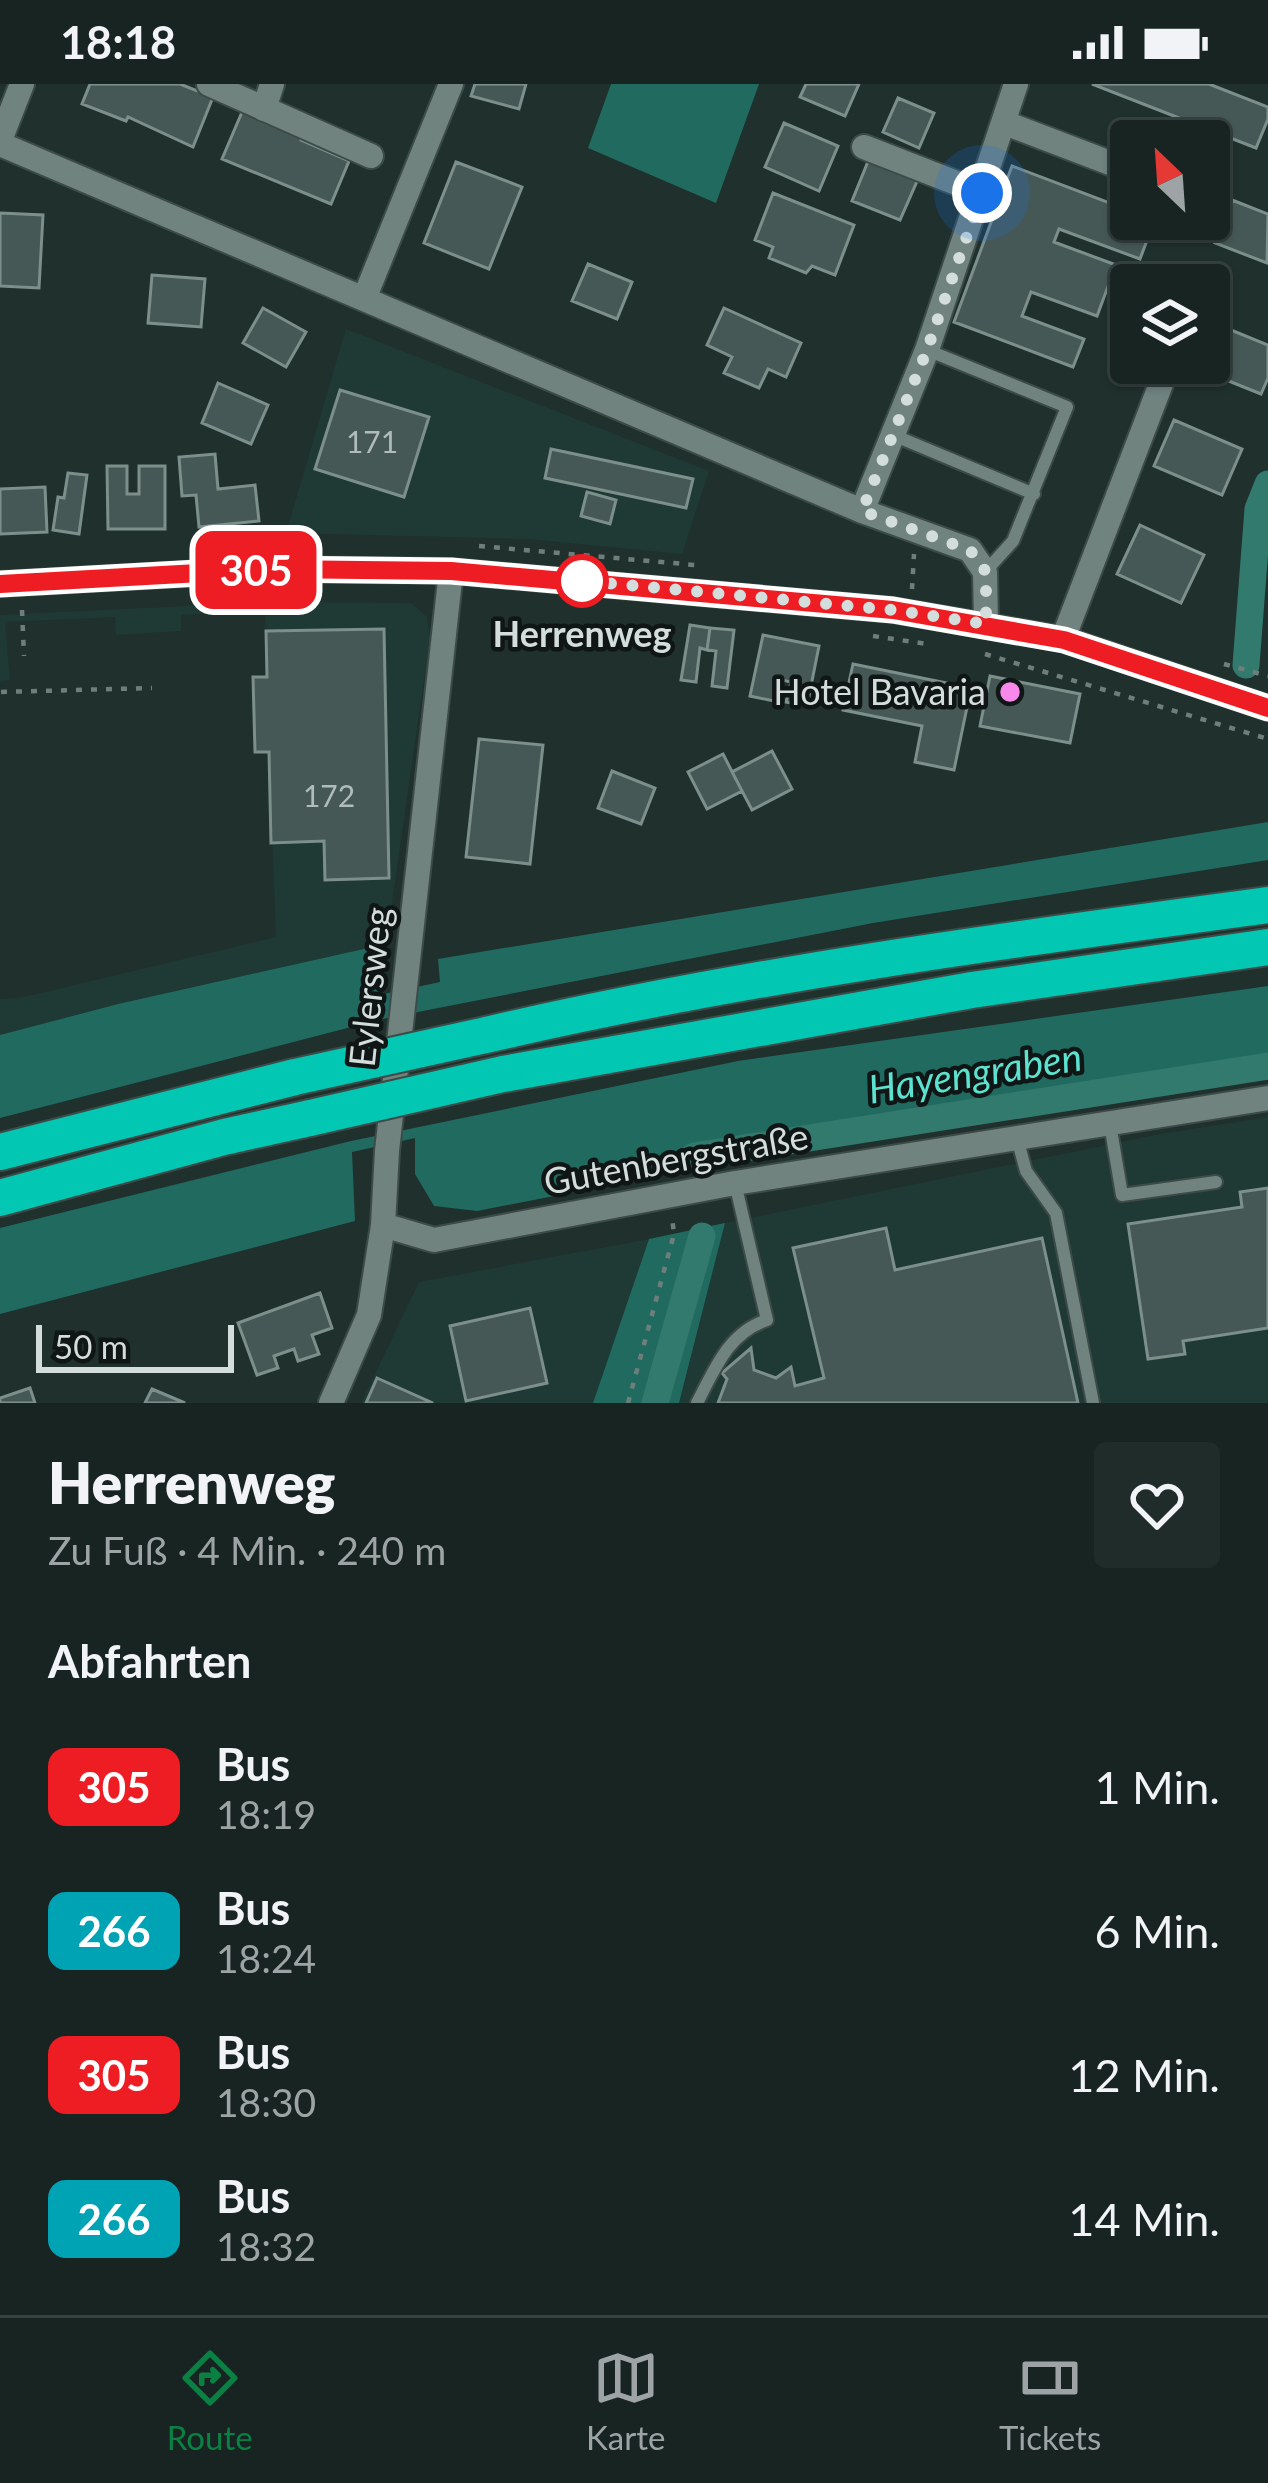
<!DOCTYPE html>
<html lang="de">
<meta charset="utf-8">
<style>
body{margin:0;font-family:Lato,sans-serif;background:#202c2a;color:#f1f3f6;height:100vh;display:flex;flex-direction:column;font-size:45px;white-space:nowrap}
*{box-sizing:border-box;margin:0}
p{font-size:39px;color:#9ea4a5}
.icon{flex:none;width:66px;height:66px;fill:none;stroke:currentColor;stroke-width:2;stroke-linecap:round;stroke-linejoin:round}
.map{position:relative;height:1319px;overflow:hidden}
.drawer{display:flex;flex-direction:column;background:#172422;flex:1}
.drawer>*{flex:none}
.badge{padding:0 24px;border-radius:18px;font-size:42px;line-height:78px}
.needle{width:78px;rotate:335deg}
.buttons{position:absolute;left:1110px;top:36px;display:grid;gap:24px}
.buttons a{display:grid;place-items:center;width:120px;height:120px;border-radius:12px;background:#172422;box-shadow:0 3px 9px #0004,0 0 0 3px #364140;font-size:60px}
.scale{position:absolute;left:36px;bottom:30px;width:198px;box-sizing:border-box;padding-left:12px;border:6px solid #d3dddb;border-top:0;font-size:33px;line-height:42px;white-space:nowrap;color:#d3dddb;-webkit-text-stroke:9px #0f1615;paint-order:stroke}
.you{position:absolute;width:60px;height:60px;margin:-30px;border:9px solid #fff;border-radius:50%;background:#1a73e8;box-shadow:0 0 0 18px #1a73e833}
.map>.badge{position:absolute;translate:-50% -50%;box-shadow:0 0 0 6px #fff}
h2{padding:0 48px;font-size:45px;line-height:108px}
.round{display:grid;place-items:center;flex:none;width:126px;height:126px;border-radius:12px;background:#202c2a}
.head{display:flex;align-items:center;justify-content:space-between;height:204px;padding:0 48px}
h1{font-size:57px;font-weight:800;line-height:90px}
ul{padding:0;list-style:none}
li{display:flex;align-items:center;gap:36px;height:144px;padding:0 48px}
li div{flex:1}
li b{display:block;font-size:45px}
li em{font-style:normal}
li .badge{min-width:132px;font-weight:700;text-align:center}
.status{display:flex;justify-content:space-between;align-items:center;height:84px;padding:0 60px;background:#172422;direction:ltr}
.status svg{height:33px;fill:currentColor}
.tabs{display:flex;justify-content:space-around;align-items:center;height:168px;border-top:3px solid #364140;background:#172422;font-size:33px;color:#9ea4a5}
.tabs a{display:grid;justify-items:center;gap:6px}
.tabs .active{color:#0b8043}
.map>svg:first-child{display:block}
.built{fill:#1f3934}
.forest{fill:#216a60}
.lines{fill:none;stroke-linecap:round;stroke-linejoin:round}
.canal{stroke:#32796e;stroke-width:27}
.building{fill:#465855;stroke:#7c8f8b;stroke-width:3}
.service-casing{stroke:#3d4b48;stroke-width:16}
.minor-casing{stroke:#3d4b48;stroke-width:28}
.tertiary-casing{stroke:#3d4b48;stroke-width:28}
.motorway-casing{stroke:#3d4b48;stroke-width:40}
.path{stroke:#707e7b;stroke-width:4.5;stroke-dasharray:6 9;stroke-linecap:butt}
.service{stroke:#70837f;stroke-width:12}
.minor{stroke:#70837f;stroke-width:24}
.tertiary{stroke:#70837f;stroke-width:24}
.motorway{stroke:#02c7b2;stroke-width:36}
.motorway-bridge-casing{stroke:#3d4b48;stroke-width:40;stroke-linecap:butt}
.motorway-bridge{stroke:#02c7b2;stroke-width:36}
.line-casing{stroke:#fff;stroke-width:27}
.line{stroke:#ee1d23;stroke-width:18}
.walk{stroke:#d3dddb;stroke-width:12;stroke-dasharray:0 21.6}
.stop-dot{fill:#fff;stroke:#ee1d23;stroke-width:6}
.poi-dot{fill:#f888ea;stroke:#0f1615;stroke-width:4.5}
.labels{text-anchor:middle;stroke-width:9;stroke-linejoin:round;paint-order:stroke}
.number-label{font-size:30px;fill:#b0bcba}
.stop-label{font-size:36px;font-weight:bold;fill:#d3dddb;stroke:#0f1615}
.poi-label{font-size:36px;fill:#d3dddb;stroke:#0f1615;text-anchor:end}
.street-label{font-size:36px;fill:#d3dddb;stroke:#0f1615}
.water-label{font-size:39px;font-style:italic;fill:#5ce3d0;stroke:#0f1615}
</style>
<div class="status"><b>18:18</b><svg viewBox="0 0 49 12"><path d="M0 12V9h3v3zM5 12V6h3v6zM10 12V3h3v9zM15 12V0h3v12zM26 1h20v11H26zM47 4h2v5h-2z"/></svg></div>
<div class="map">
<svg width="1268" height="1319" viewBox="0 0 1268 1319">
<rect width="100%" height="100%" fill="#1f302d"/>
<path class="built" d="M346,245L709,387L682,470L528,455L286,449Z
M265,518L411,519L427,533L430,555L386,860L118,920L0,951V915L20,914L276,853L269,668H255L253,593L267,592L265,526L181,531V547L116,551L115,533L5,538L10,596L0,597V620V531Z
M1268,1033V1319H679L725,1139L1160,1050Z
M649,1155L593,1319H361L419,1198Z"/>
<path class="forest" d="M611,0H759L716,119L588,64Z
M1268,738V776L873,839L382,935L0,1034V951L118,920L386,860L384,910L440,898L438,875Z
M1268,902V977L689,1064L672,1089L477,1127L434,1122L415,1090V1054L352,1068L355,1137L0,1230V1144L351,1057L738,977Z
M725,1139L679,1319H593L649,1155Z"/>
<g class="lines">
<path class="canal" d="M1246,581L1258,425L1268,400
M694,1072L1268,982
M655,1319L702,1152"/>
</g>
<path class="building" d="M90,0H180L213,13L193,63L128,33L126,37L82,20Z
M475,0H526L519,25L471,12Z
M806,0H859L845,32L800,13Z
M1092,0H1209L1268,23V35L1256,64Z
M898,14L934,29L919,64L883,48Z
M242,28L304,49L301,56L349,77L331,120L222,75Z
M784,39L838,62L819,107L765,83Z
M869,75L918,95L900,136L852,117Z
M456,78L522,103L489,185L424,159Z
M1012,82L1131,127V135H1155L1140,175L1059,145L1054,158L1116,181L1097,232L1031,208L1022,232L1084,255L1073,283L954,238Z
M773,109L854,141L835,191L812,182L806,189L769,174L773,163L755,156Z
M1232,116L1268,130L1267,179L1215,159Z
M0,129L43,131L39,204L0,202Z
M588,180L632,198L617,235L572,217Z
M152,191L205,195L201,243L148,239Z
M263,224L306,248L286,283L243,259Z
M724,224L801,259L786,293L768,285L759,304L724,289L732,273L707,261Z
M1209,237L1268,261V294L1261,310L1184,279H1209Z
M218,299L268,321L251,360L202,339Z
M340,306L429,333L404,413L315,385Z
M1174,336L1242,365L1222,411L1154,382Z
M551,365L693,395L686,424L545,394Z
M215,370L218,405L255,401L259,437L199,443L196,411L182,412L179,373Z
M107,382H127V410H139V382H165V445H108Z
M68,389L87,391L79,450L53,446L58,413L64,414Z
M45,403L47,448L0,450V405Z
M587,408L616,416L610,440L581,432Z
M1140,441L1204,471L1181,519L1117,490Z
M690,541L710,544L707,566L700,564L696,598L681,596Z
M710,544L734,546L727,604L712,602L716,567L707,566Z
M384,545L389,794L325,796L324,757L271,759L269,668H255L253,593H267L266,547Z
M763,551L819,562L807,622L786,618L791,598L778,595L774,617L750,612Z
M853,580L971,604L954,686L915,678L922,642L843,626Z
M990,592L1080,610L1070,659L980,642Z
M479,655L543,661L530,780L466,773Z
M772,667L792,705L752,726L732,688Z
M723,670L742,707L707,725L688,688Z
M612,687L655,704L641,740L598,724Z
M1268,1104V1244L1183,1257L1185,1270L1148,1275L1128,1140L1242,1123L1240,1108Z
M886,1144L895,1186L1042,1154L1078,1319H718L727,1295L722,1289L751,1264L754,1286L776,1294L791,1283L795,1302L824,1294L793,1164Z
M320,1209L332,1244L312,1251L319,1270L298,1277L294,1265L274,1272L278,1284L257,1291L238,1239Z
M530,1224L547,1299L466,1317L450,1242Z
M377,1294L433,1319H366Z
M30,1304L35,1319H0V1314Z
M152,1305L185,1319H145Z"/>
<g class="lines">
<g class="service-casing">
<path id="service" d="M927,266L1067,323L1013,457L985,488
M893,351L1034,410
M1110,1040L1122,1111L1216,1098
M1017,1054L1026,1087L1056,1129L1093,1319
M697,1319C715,1285 728,1249 767,1236L735,1099"/>
</g>
<g class="minor-casing">
<path id="minor" d="M209,0L371,72
M264,25L272,0
M1005,39L1131,87
M0,56L22,0
M0,60L862,427L970,466L985,488L986,540
M864,63L982,109
M364,215L451,0
M862,427L927,266L1016,0
M1063,555L1169,279
M383,1141L434,1156L735,1099L1268,1014
M331,1319L369,1231L383,1141L387,1067L451,487"/>
</g>
<g class="tertiary-casing">
<path id="tertiary" d="M0,500L273,485L451,487L893,526L1063,555L1268,624"/>
</g>
<g class="motorway-casing">
<path id="motorway" d="M486,951C743,891 1006,856 1268,821
M503,990L972,906L1268,863
M0,1068L295,993
M0,1114L224,1053L310,1034"/>
</g>
<path class="path" d="M479,462L695,481
M912,505L914,470
M22,526L24,572
M873,552L927,560
M985,570L1268,655
M1224,580L1268,592
M1,608L152,604
M628,1319L674,1150L672,1133"/>
<use href="#service" class="service"/>
<use href="#minor" class="minor"/>
<use href="#tertiary" class="tertiary"/>
<use href="#motorway" class="motorway"/>
<g class="motorway-bridge-casing">
<path id="motorway-bridge" d="M295,993L486,951
M310,1034L503,990"/>
</g>
<use href="#motorway-bridge" class="motorway-bridge"/>
</g>
<g class="lines">
<g class="line-casing">
<path id="line" d="M0,500L272,485L451,487L893,526L1064,556L1268,624"/>
</g>
<use href="#line" class="line"/>
<path class="walk" d="M582,497L575,496L893,526L986,540V488L970,466L862,427L927,266L982,109"/>
</g>
<circle class="stop-dot" cx="582" cy="497" r="24"/>
<circle class="poi-dot" cx="1010" cy="608" r="12"/>
<g class="labels">
<g class="number-label">
<text x="372" y="369">171</text>
<text x="329" y="723">172</text>
</g>
<g class="stop-label">
<text x="582" y="563">Herrenweg</text>
</g>
<g class="poi-label">
<text x="986" y="621">Hotel Bavaria</text>
</g>
<g class="street-label">
<text transform="translate(370 903) rotate(-84)" y="13">Eylersweg</text>
<text transform="translate(676 1075) rotate(-10)" y="13">Gutenbergstraße</text>
</g>
<g class="water-label">
<text transform="translate(975 989) rotate(-9)" y="14">Hayengraben</text>
</g>
</g>
</svg>
<div class="buttons">
<a><svg class="needle" viewBox="-14 -14 28 28"><path d="M0-13l5 13h-10z" fill="#e53935"/><path d="M0 13l5-13h-10z" fill="#9ea4a5"/></svg></a>
<a><svg class="icon" aria-label="layers" viewBox="0 0 24 24"><path d="M12 4l9 5-9 5-9-5zM3 14l9 5 9-5"/></svg></a>
</div>
<div class="scale">50 m</div>
<div class="you" style="left:982px;top:109px"></div>
<b class="badge" style="left:256px;top:486px;background:#ee1d23;color:#fff">305</b>
</div>
<section class="drawer">
<div class="head"><div><h1>Herrenweg</h1><p>Zu Fuß · 4 Min. · 240 m</p></div><a class="round"><svg class="icon" aria-label="heart" viewBox="0 0 24 24"><path d="M12 20l-8-8c-3-5 5-10 8-4 3-6 11-1 8 4z"/></svg></a></div>
<h2>Abfahrten</h2>
<ul>
<li><span class="badge" style="background:#ee1d23;color:#fff">305</span><div><b>Bus</b><p>18:19</p></div><em>1 Min.</em></li>
<li><span class="badge" style="background:#00a3b4;color:#fff">266</span><div><b>Bus</b><p>18:24</p></div><em>6 Min.</em></li>
<li><span class="badge" style="background:#ee1d23;color:#fff">305</span><div><b>Bus</b><p>18:30</p></div><em>12 Min.</em></li>
<li><span class="badge" style="background:#00a3b4;color:#fff">266</span><div><b>Bus</b><p>18:32</p></div><em>14 Min.</em></li>
</ul>
</section>
<nav class="tabs">
<a class="active"><svg class="icon" aria-label="directions" viewBox="0 0 24 24"><path d="M12 3l9 9-9 9-9-9zM9 14v-3h6M13 9l2 2-2 2"/></svg>Route</a>
<a><svg class="icon" aria-label="map" viewBox="0 0 24 24"><path d="M3 6l6-2 6 2 6-2v14l-6 2-6-2-6 2zM9 4v14M15 6v14"/></svg>Karte</a>
<a><svg class="icon" aria-label="tickets" viewBox="0 0 24 24"><path d="M3 7h18v10H3zM15 7v10"/></svg>Tickets</a>
</nav>
